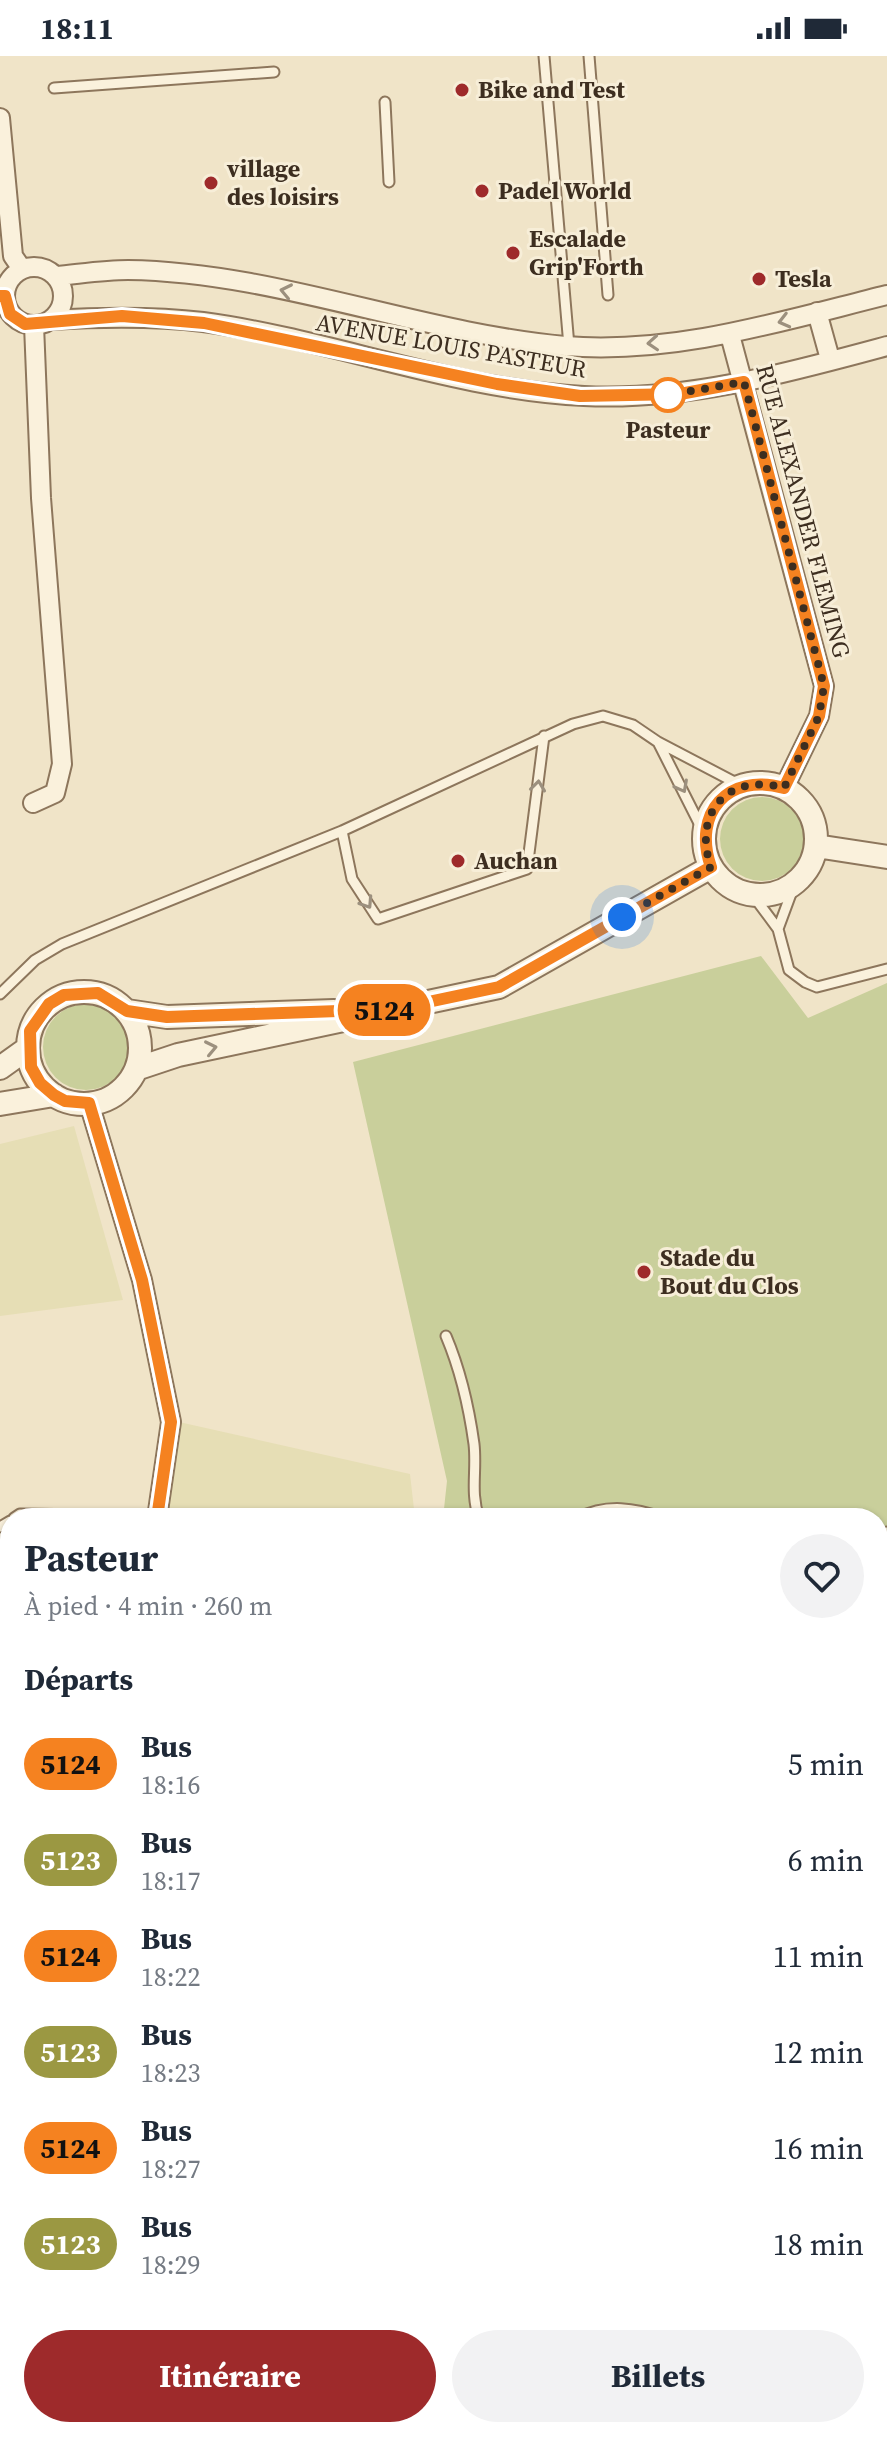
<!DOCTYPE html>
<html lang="fr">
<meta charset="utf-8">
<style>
body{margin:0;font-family:"Source Serif 4",serif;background:#f2f2f3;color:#1f2937;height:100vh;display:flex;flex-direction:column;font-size:30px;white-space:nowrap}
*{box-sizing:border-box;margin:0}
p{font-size:26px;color:#747a83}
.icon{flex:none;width:44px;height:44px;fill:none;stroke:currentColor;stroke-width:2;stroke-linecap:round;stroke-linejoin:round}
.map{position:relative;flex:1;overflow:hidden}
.panel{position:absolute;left:0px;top:1452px;width:888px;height:930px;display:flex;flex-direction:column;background:#fff;border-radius:32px 32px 0 0;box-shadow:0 2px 6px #0004}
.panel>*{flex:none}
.badge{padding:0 16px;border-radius:26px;font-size:28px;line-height:52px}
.you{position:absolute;width:40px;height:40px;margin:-20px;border:6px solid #fff;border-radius:50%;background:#1a73e8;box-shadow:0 0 0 12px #1a73e833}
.map>.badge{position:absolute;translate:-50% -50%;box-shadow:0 0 0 4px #fff}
h2{padding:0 24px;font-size:30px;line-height:72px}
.round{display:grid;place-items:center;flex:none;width:84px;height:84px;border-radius:42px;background:#f2f2f3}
.overview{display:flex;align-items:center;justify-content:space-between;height:136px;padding:0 24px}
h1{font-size:38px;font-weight:700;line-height:60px}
.cta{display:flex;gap:16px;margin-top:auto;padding:16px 24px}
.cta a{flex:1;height:92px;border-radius:48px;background:#9e2a2b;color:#fff;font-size:32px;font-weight:700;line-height:92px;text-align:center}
.cta a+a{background:#f2f2f3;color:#1f2937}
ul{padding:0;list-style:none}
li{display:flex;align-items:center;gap:24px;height:96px;padding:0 24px}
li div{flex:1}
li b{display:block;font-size:30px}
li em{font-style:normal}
li .badge{min-width:88px;font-weight:700;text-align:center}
.status{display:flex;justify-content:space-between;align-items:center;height:56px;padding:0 40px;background:#fff;direction:ltr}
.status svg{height:22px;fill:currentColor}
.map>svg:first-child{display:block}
.farmland{fill:#e6deb5}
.green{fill:#c9cf9b}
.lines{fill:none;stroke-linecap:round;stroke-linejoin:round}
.service-casing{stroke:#8d765c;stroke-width:13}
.minor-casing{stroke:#8d765c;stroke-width:22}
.tertiary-casing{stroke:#8d765c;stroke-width:26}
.service{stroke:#faf1dc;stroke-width:9}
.minor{stroke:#faf1dc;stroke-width:18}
.tertiary{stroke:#faf1dc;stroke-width:22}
.oneway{stroke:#9c907e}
.line-casing{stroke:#fff;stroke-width:18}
.line{stroke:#f58220;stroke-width:12}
.walk{stroke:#3d2e20;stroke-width:8;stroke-dasharray:0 14.4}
.poi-dot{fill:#9e2a2b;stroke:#f7eed8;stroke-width:3}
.stop-dot{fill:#fff;stroke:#f58220;stroke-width:4}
.labels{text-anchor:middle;stroke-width:6;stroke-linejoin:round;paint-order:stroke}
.poi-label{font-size:24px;font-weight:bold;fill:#3d2e20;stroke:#f7eed8;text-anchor:start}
.street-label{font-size:24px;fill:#3d2e20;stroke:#f7eed8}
.stop-label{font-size:24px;font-weight:bold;fill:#3d2e20;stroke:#f7eed8}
</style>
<div class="status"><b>18:11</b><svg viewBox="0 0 49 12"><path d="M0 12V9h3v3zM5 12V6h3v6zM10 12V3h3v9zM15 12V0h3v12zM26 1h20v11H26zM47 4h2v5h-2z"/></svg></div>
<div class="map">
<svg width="887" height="2381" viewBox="0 0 887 2381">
<rect width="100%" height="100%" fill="#f0e4c8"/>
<path class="farmland" d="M74,1070L123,1244L0,1260V1088Z
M179,1366L410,1418L415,1462H166Z"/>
<path class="green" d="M720 783a42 42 0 1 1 84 0a42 42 0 1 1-84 0Z
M761,900L808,962L887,927V1903H878V1462H443L447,1425L353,1006Z
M43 991a43 43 0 1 1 86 0a43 43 0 1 1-86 0Z"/>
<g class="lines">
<g class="service-casing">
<path id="service" d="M544,0L569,290
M589,0L608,239
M54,32L274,16
M385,46L389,126
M658,686L704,777
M342,775L352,823L378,863L527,813L544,680
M752,838L778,873L789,914L805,926L817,931L887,913
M778,873L795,827
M0,938L35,904L62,888L342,775L573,668L603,660L633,669L658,686L742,730
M446,1280C460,1313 469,1352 474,1388C477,1414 470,1437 479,1462
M14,1462L20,1458L158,1460
M578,1462C607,1447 635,1452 664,1462
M0,1471L10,1465
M878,1479L887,1476"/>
</g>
<g class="minor-casing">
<path id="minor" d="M0,62L13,200L22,213
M5 240a29 29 0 1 1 58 0a29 29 0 1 1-58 0Z
M56,220C79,218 104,214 128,214C276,216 419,277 565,290C674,299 782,265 887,239
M817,256L830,303
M51,264C102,261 152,260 203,266C330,283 455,334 584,340C687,345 787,317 887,290
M730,279L824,630L819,660L784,732
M33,747L55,737L62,708L41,442L34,269
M89,1047L142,1224L171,1366L157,1462
M0,1716L10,1718
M0,2113L10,2117
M878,2146L887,2148
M0,2272L10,2245
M511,2381L514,2372
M774,2381L777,2372"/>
</g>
<g class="tertiary-casing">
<path id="tertiary" d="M704 783a56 56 0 1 1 112 0a56 56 0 1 1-112 0Z
M816,790L887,801
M28 992a56 56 0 1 1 112 0a56 56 0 1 1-112 0Z
M127,955L167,961L334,955
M0,1012L28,992
M136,1013L178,999L499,931L711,811
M0,1048L54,1039"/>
</g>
<use href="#service" class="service"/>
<use href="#minor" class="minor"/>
<use href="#tertiary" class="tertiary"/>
</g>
<defs><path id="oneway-chevron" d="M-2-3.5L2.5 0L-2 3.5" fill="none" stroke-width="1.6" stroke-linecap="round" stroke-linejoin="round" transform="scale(2)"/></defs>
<g class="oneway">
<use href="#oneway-chevron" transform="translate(286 235) rotate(-168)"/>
<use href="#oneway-chevron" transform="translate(784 265) rotate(166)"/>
<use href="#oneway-chevron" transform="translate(653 287) rotate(176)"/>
<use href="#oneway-chevron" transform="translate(538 730) rotate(-83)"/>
<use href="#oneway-chevron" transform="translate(682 731) rotate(62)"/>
<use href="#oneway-chevron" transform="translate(367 847) rotate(57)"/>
<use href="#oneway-chevron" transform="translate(211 992) rotate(-12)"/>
</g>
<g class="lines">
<g class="line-casing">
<path id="line" d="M0,240H5L10,258L25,268L122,260L204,267L497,328L580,340L680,338L744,326L824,630L819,660L784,732C728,716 692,757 711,811L499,931L395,953L167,961L127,955L98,937L64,939L49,948L30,975L31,1011L40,1027L54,1039L65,1045L89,1047L142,1224L171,1366L157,1462"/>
</g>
<use href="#line" class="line"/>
<path class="walk" d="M622,861L711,811C692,757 728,716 784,732L819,660L824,630L744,326L668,339"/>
</g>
<g class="poi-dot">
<circle cx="462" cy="34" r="8"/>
<circle cx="211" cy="127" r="8"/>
<circle cx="482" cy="135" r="8"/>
<circle cx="513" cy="197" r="8"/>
<circle cx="759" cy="223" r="8"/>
<circle cx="458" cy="805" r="8"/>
<circle cx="644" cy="1216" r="8"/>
</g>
<circle class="stop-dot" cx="668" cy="339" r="16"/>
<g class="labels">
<g class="poi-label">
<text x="478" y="42">Bike and Test</text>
<text x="227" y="121">village<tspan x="227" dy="28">des loisirs</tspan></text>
<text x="498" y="143">Padel World</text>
<text x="529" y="191">Escalade<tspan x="529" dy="28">Grip'Forth</tspan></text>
<text x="775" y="231">Tesla</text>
<text x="474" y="813">Auchan</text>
<text x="660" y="1210">Stade du<tspan x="660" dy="28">Bout du Clos</tspan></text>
</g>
<g class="street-label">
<text transform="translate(451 290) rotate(10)" y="8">AVENUE LOUIS PASTEUR</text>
<text transform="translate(803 455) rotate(75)" y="8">RUE ALEXANDER FLEMING</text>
</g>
<g class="stop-label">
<text x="668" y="382">Pasteur</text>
</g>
</g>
</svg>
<div class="you" style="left:622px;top:861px"></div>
<b class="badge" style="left:384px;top:954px;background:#f58220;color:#111">5124</b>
<section class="panel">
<div class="overview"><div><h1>Pasteur</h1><p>À pied · 4 min · 260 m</p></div><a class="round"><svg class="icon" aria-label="heart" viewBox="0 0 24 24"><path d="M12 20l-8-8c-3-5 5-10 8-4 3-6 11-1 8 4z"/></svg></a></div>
<h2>Départs</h2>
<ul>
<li><span class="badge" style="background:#f58220;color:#111">5124</span><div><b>Bus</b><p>18:16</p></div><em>5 min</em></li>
<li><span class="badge" style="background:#9b9842;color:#fff">5123</span><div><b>Bus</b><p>18:17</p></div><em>6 min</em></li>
<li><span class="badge" style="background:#f58220;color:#111">5124</span><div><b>Bus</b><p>18:22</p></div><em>11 min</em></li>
<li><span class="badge" style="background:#9b9842;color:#fff">5123</span><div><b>Bus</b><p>18:23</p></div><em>12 min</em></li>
<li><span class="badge" style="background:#f58220;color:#111">5124</span><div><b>Bus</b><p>18:27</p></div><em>16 min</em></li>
<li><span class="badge" style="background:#9b9842;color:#fff">5123</span><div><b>Bus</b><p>18:29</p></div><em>18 min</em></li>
</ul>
<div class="cta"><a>Itinéraire</a><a>Billets</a></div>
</section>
</div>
